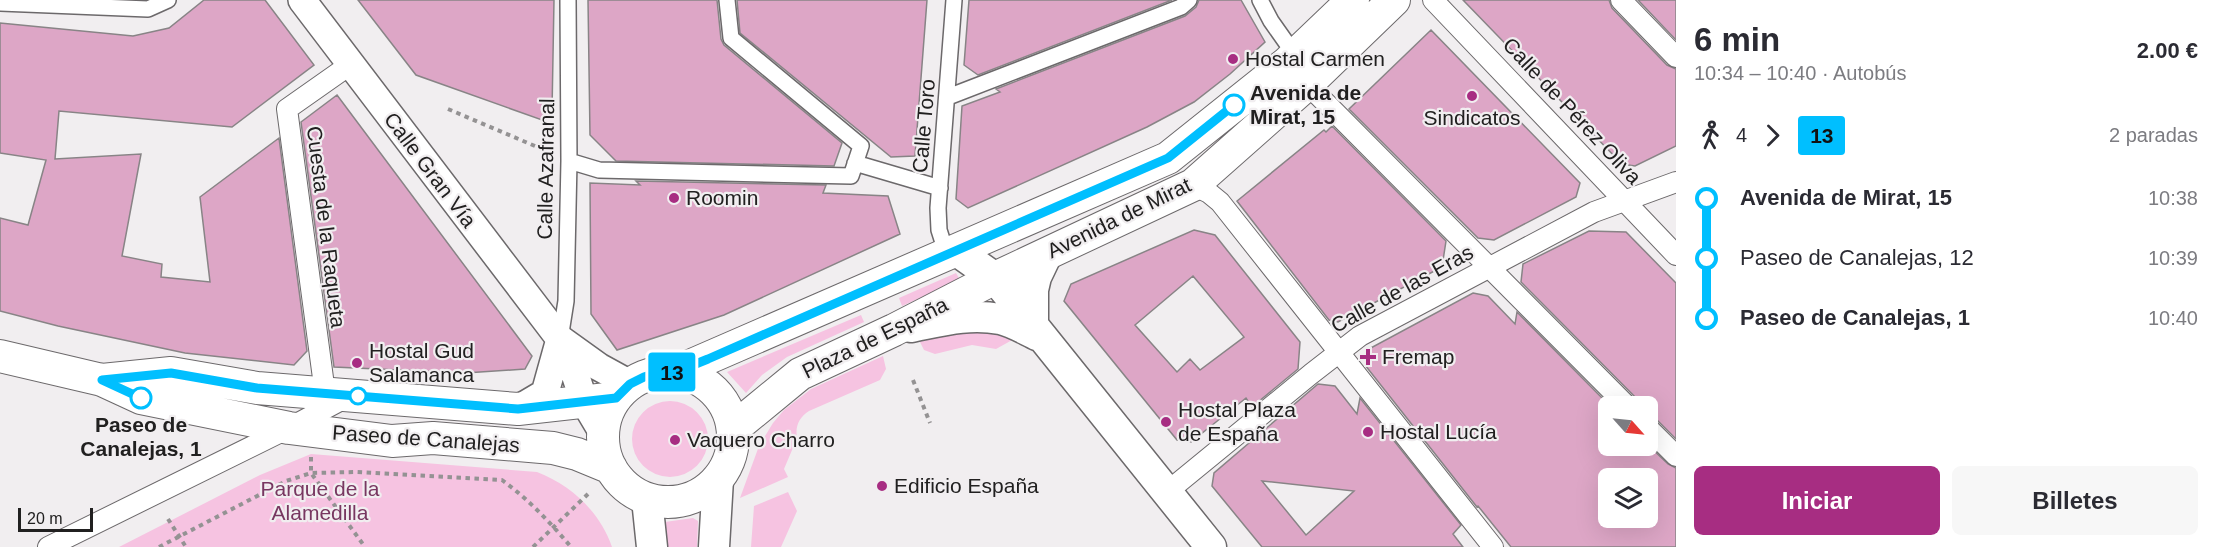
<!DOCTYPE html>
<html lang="es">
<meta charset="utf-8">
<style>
body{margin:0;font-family:Arial,sans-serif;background:#f7f7f7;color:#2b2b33;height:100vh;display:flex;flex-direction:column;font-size:22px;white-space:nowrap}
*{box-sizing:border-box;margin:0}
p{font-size:20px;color:#7c7c81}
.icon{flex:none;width:33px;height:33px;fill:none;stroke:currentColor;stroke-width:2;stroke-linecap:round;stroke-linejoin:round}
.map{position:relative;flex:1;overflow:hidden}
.details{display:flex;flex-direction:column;background:#fff;width:540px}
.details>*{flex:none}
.badge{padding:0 12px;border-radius:4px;font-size:21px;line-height:39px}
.needle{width:39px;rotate:117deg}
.controls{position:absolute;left:1598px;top:396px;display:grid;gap:12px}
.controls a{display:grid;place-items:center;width:60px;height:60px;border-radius:9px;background:#fff;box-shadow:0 6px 24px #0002;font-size:30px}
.scale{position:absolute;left:18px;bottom:15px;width:75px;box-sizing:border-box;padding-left:6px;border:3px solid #212020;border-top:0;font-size:16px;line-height:21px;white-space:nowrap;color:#212020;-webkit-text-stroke:4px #f1eef0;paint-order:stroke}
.map>.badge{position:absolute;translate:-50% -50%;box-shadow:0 0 0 3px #fff}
.legs{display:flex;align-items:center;gap:9px;height:66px;padding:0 18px;font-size:20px}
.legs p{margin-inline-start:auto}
.summary{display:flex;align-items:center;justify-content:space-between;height:102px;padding:0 18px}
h1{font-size:33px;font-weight:700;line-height:45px}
.button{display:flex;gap:12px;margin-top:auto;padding:12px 18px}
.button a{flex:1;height:69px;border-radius:9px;background:#a72d82;color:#fff;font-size:24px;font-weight:700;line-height:69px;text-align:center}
.button a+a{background:#f7f7f7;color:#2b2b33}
ul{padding:0 18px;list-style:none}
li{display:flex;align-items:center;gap:21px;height:60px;font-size:22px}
li i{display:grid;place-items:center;width:9px;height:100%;margin:0 8px;background:currentColor}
li i::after{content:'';width:15px;height:15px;margin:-8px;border:4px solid;border-radius:50%;background:#fff}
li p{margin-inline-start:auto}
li:first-child i{background:linear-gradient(#0000 50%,currentColor 0)}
li:last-child i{background:linear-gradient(currentColor 50%,#0000 0)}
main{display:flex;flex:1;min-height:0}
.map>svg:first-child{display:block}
.green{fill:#f6c3e1}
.building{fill:#dda6c6;stroke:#888486;stroke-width:1.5;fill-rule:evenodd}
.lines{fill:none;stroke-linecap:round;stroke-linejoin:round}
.pedestrian-casing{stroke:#6c696b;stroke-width:18}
.minor-casing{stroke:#6c696b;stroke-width:22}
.secondary-casing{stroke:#6c696b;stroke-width:30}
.primary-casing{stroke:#6c696b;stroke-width:33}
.trunk-casing{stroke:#6c696b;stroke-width:34}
.path{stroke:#949293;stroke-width:4;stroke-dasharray:4.5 4.5;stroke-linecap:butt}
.pedestrian{stroke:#fff;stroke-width:15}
.minor{stroke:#fff;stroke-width:20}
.secondary{stroke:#fff;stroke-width:27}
.primary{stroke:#fff;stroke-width:30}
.trunk{stroke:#fff;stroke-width:32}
.line-1-casing{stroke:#fff;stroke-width:14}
.line-1{stroke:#00bfff;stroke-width:9}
.poi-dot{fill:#a72d82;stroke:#f1eef0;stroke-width:2}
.stop-1-dot{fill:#fff;stroke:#00bfff;stroke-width:3}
.labels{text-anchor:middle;stroke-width:4.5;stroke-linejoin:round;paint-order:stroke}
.poi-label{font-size:21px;fill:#212020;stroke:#f1eef0;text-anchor:start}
.stop-label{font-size:21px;font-weight:bold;fill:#212020;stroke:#f1eef0;text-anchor:start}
.street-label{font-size:21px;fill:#212020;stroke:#f1eef0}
.park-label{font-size:21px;fill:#783761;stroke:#f1eef0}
</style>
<main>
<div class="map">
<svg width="1676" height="547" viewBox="0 0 1676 547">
<rect width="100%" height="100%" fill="#f1eef0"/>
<path class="green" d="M956,273L960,280L902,306L899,298Z
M861,315L864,322L787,357L762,375L746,393L727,372Z
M968,324L1014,339L996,349L972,345L935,354L924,350L919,340Z
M883,356L886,369L880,380L809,411C798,418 794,429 798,441L795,443L784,469L788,477L740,498L759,446L773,423L784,410L811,389Z
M632 439a38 38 0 1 1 76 0a38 38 0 1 1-76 0Z
M311,454L537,472C571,485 600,512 612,547H119L260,475Z
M788,492L797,511L781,547H751L754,506Z
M693,518L698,521L697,547H667L665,522Z"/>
<path class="building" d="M204,0H265L314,65L232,127L59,111L55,159L141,154L122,256L162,264L161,277L210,282L200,197L279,138L307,351L294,365L185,353L58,326L0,311V218L28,225L46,160L0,153V23L133,36L169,28Z
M358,0H554L552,112L542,120L416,75Z
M588,0H717L721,39L724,45L842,143L834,166L616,161L590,135Z
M737,0H927L915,156L891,157L740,33Z
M969,0H1172L978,75L964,65Z
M1199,0H1241L1265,42L1230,74L1194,102L1147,127L968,208L956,199L962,106L1000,92L996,89L1185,16L1196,7Z
M1463,0H1609L1612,8L1667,65L1676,69V146L1635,166L1622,164Z
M1638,0H1676V40Z
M1431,30L1580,183L1576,197L1494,240L1478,238L1349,109Z
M337,95L532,356L525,369L465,373L334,367L301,122Z
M1332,126L1446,241L1442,267L1338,322L1329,320L1237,201L1324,130L1326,132Z
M636,181L826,185L823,193L888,196L900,234L724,315L617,350L591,314L590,183L640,185Z
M1194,230L1215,235L1300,342L1298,369L1252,407L1246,398L1191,442L1177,440L1064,301L1071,284ZM1193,276L1244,337L1200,370L1190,359L1177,372L1135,325Z
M1589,231L1626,232L1676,283V439L1647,410V406H1644L1521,282L1523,264Z
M1473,293L1488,296L1515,324L1517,312L1608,404V446L1647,444L1668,464L1676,468V547H1511L1478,506L1477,507L1365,365L1367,350ZM1608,478H1647V518H1608Z
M1318,384L1335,386L1357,414L1360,398L1461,525L1453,534L1463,547H1262L1212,486L1214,473ZM1262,481L1354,491L1306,535Z"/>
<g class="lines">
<g class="pedestrian-casing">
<path id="pedestrian" d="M1260,0L1271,21L1295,55
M0,3L148,9L168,0
M948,97L1181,7L1189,0
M569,161L599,170L851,176L861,146L731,38L727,0
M855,163L940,188
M947,255L939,230L938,208L954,0
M560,339L566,301L569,161L568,0"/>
</g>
<g class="minor-casing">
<path id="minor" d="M1433,0L1676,255
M1621,0L1676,57
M1307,84L1627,406
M1193,185L1209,193L1220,202L1493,547
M325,393L287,109L351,64
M1647,427L1676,456
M1167,492L1311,374L1360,336L1594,212L1676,182
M48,547L289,428L347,397"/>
</g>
<g class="secondary-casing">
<path id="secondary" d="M302,0L560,339L575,374L584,401L603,433
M560,339L599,367L630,384
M518,409L545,393L560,339"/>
</g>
<g class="primary-casing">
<path id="primary" d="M957,251L995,278L1211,547
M1033,324V290L1036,277L1047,254
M911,327C941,321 969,313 1000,319C1013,322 1026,330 1039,336
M647,499L652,547
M714,547L718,479"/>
</g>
<g class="trunk-casing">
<path id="trunk" d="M0,356L102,380L141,398L289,428L392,441L433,438L553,448L577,454L611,468
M676,372L1168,158L1287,63L1353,0
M603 437a65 65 0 1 1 130 0a65 65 0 1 1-130 0Z
M102,380L171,373L257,388L518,409L616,398
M733,429L800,374L894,330L995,278L1193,185L1307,84L1394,0"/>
</g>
<path class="path" d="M448,109L549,152
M913,380L930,423
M311,457V473L365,547
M168,519L186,547
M159,547L286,481L311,473L356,472L502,480C528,499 550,522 571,547
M533,547L588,494"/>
<use href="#pedestrian" class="pedestrian"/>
<use href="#minor" class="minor"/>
<use href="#secondary" class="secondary"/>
<use href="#primary" class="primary"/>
<use href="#trunk" class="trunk"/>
</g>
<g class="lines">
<g class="line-1-casing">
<path id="line-1" d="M141,398L102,380L171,373L257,388L518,409L616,398L630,384L644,377L659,372H676L708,359L1168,158L1234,105"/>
</g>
<use href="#line-1" class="line-1"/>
</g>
<g class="poi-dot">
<circle cx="1233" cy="59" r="6"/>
<circle cx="1472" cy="96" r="6"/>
<circle cx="674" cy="198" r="6"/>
<path d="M1365 348h6v6h6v6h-6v6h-6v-6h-6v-6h6z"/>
<circle cx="357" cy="363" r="6"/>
<circle cx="1166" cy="422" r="6"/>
<circle cx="1368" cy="432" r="6"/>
<circle cx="675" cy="440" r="6"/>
<circle cx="882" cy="486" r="6"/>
</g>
<g class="stop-1-dot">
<circle cx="1234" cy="105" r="10"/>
<circle cx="358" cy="396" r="8"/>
<circle cx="141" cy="398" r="10"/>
</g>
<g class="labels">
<g class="poi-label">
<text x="1245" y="66">Hostal Carmen</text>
<text x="1472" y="125" text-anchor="middle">Sindicatos</text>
<text x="686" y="205">Roomin</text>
<text x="369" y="358">Hostal Gud<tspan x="369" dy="24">Salamanca</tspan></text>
<text x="1382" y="364">Fremap</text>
<text x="1178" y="417">Hostal Plaza<tspan x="1178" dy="24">de España</tspan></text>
<text x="1380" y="439">Hostal Lucía</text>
<text x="687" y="447">Vaquero Charro</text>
<text x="894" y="493">Edificio España</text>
</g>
<g class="stop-label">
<text x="1250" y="100">Avenida de<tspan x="1250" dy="24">Mirat, 15</tspan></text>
<text x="141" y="432" text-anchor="middle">Paseo de<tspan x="141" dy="24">Canalejas, 1</tspan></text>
</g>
<g class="street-label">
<text transform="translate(1572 111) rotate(47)" y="7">Calle de Pérez Oliva</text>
<text transform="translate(924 126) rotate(-85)" y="7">Calle Toro</text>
<text transform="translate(546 169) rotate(-89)" y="7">Calle Azafranal</text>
<text transform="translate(430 170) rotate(53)" y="7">Calle Gran Vía</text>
<text transform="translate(1119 218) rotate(-26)" y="7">Avenida de Mirat</text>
<text transform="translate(326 227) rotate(83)" y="7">Cuesta de la Raqueta</text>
<text transform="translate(1402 289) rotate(-29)" y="7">Calle de las Eras</text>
<text transform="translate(875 338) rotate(-26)" y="7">Plaza de España</text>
<text transform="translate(426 439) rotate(4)" y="7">Paseo de Canalejas</text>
</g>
<g class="park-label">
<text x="320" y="496">Parque de la<tspan x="320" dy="24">Alamedilla</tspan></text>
</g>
</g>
</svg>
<div class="controls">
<a><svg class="needle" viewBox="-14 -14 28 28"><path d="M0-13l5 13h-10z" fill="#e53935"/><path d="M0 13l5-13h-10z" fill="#7c7c81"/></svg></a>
<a><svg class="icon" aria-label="layers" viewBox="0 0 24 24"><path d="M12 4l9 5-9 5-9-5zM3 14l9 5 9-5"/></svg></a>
</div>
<div class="scale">20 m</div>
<b class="badge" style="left:672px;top:372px;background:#00bfff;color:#111">13</b>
</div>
<section class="details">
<div class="summary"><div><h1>6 min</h1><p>10:34 – 10:40 · Autobús</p></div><b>2.00 €</b></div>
<div class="legs"><svg class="icon" aria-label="walk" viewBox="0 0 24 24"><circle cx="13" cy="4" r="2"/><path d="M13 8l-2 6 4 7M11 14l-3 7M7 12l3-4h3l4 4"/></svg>4<svg class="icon" aria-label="forward" viewBox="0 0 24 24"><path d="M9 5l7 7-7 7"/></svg><b class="badge" style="background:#00bfff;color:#111">13</b><p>2 paradas</p></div>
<ul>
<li><i style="color:#00bfff"></i><b>Avenida de Mirat, 15</b><p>10:38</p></li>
<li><i style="color:#00bfff"></i><span>Paseo de Canalejas, 12</span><p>10:39</p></li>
<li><i style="color:#00bfff"></i><b>Paseo de Canalejas, 1</b><p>10:40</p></li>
</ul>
<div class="button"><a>Iniciar</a><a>Billetes</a></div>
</section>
</main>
